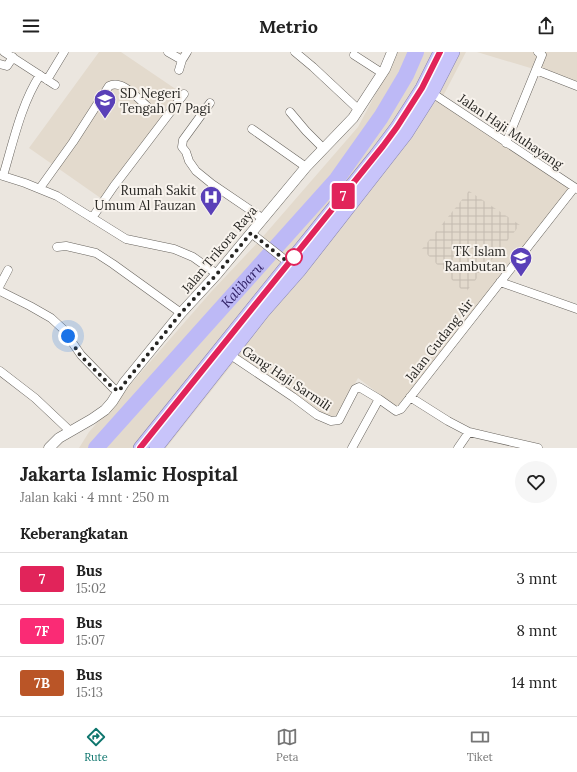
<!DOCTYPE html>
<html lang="id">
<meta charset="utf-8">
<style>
body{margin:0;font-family:Lora,serif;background:#f6f6f6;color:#222;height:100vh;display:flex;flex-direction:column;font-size:15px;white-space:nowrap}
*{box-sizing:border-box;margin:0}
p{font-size:13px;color:#767676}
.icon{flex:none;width:22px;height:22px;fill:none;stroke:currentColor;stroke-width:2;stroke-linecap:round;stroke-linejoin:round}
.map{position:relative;height:396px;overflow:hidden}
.panel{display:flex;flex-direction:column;background:#fff;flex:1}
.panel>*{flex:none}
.badge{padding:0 8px;border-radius:3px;font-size:14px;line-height:26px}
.you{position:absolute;width:20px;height:20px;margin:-10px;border:3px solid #fff;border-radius:50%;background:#1a73e8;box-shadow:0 0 0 6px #1a73e833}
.map>.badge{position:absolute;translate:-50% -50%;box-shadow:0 0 0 2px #fff}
h2{padding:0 20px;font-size:15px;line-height:36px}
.round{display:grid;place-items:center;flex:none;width:42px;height:42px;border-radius:21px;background:#f6f6f6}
.summary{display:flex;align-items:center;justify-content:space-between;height:68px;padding:0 20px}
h1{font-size:19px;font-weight:700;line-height:30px}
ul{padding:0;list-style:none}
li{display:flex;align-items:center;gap:12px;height:52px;padding:0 20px;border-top:1px solid #e0e0e0}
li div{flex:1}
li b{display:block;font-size:15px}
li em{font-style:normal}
li .badge{min-width:44px;font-weight:700;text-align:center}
header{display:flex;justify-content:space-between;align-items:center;height:52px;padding:0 20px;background:#fff;font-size:18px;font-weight:700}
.menu{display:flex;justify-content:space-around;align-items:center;height:56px;border-top:1px solid #e0e0e0;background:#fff;font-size:11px;color:#767676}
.menu a{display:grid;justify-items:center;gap:2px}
.menu .current{color:#0f766e}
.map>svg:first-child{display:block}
.built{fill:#e3dacd}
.industrial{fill:url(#industrial-grid)}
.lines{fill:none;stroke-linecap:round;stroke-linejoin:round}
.river{stroke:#bdb9f6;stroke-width:16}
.minor-casing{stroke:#68645e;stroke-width:9}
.tertiary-casing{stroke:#68645e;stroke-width:11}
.trunk-casing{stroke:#8784ae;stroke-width:14}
.minor{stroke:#fff;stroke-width:8}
.tertiary{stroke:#fff;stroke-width:10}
.trunk{stroke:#c8c4fa;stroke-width:13}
.line-casing{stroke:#fff;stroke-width:9}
.line{stroke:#e1245a;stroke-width:6}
.walk{stroke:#272623;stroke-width:4;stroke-dasharray:0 7.2}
.stop-dot{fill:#fff;stroke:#e1245a;stroke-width:2}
.labels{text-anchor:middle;stroke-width:4;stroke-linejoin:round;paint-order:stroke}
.poi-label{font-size:13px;fill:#272623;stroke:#f8f3ed;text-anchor:end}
.street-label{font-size:13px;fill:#272623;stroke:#f8f3ed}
.water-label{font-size:14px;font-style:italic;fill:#302166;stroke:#f8f3ed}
</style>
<header><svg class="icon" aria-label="menu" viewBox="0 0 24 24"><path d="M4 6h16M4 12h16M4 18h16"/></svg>Metrio<svg class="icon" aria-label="share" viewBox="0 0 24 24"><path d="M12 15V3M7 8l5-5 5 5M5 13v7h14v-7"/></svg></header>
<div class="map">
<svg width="577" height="396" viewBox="0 0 577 396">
<defs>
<pattern id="industrial-grid" width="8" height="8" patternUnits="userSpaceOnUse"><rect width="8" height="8" fill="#e3dacd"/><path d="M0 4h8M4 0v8" fill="none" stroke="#c3bbb0"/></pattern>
</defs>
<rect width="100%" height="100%" fill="#ebe6df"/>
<path class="built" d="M99,0H121L180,40L102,147L29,96Z
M398,0H466L442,46L577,136L403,360L358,326L335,369L238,305L166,396H79L89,380L211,240L260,188L358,75Z
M477,0H577V30Z"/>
<path class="industrial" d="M469,139L520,173L465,241L422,197Z"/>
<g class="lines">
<path class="river" id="s1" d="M96,396L337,127L381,65L406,23L416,0"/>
<g class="minor-casing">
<path id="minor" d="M4,0L55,33
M168,0L182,8L187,0
M295,0L313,15L359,58
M354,3L382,21
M0,12L7,14L13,5
M179,18L182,8
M536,18L577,34
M47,28L64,0
M432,41L577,137
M210,51L183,88L182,95L186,100L189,109L196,119L212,132L262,166
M290,60L306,79L323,96
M252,77L306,115
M506,91L542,3L538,0
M0,123L25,131L57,144L126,187L174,197L193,205L217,222
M3,124C13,91 21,52 40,23
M40,136L73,90L109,34C122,27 137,46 147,54
M92,166L114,134L184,42
M251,181L289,211
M57,195L66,194L96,201L113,212L181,261
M500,230L577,257
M0,233L8,218
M0,239L30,254L51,266L63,277L81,303L113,336L119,339
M229,302L293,345L317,363L331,369L339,368L355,337L359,335L379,347L396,359L401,357L574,136
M0,319L35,346L70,379
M410,345L448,369L469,380L538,396
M352,396L379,347
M458,396L469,380"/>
</g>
<g class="tertiary-casing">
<path id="tertiary" d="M49,396L59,386L92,367L105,358L112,350L124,331L181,261L217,222L306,115L353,66L385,17L392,0"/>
</g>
<g class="trunk-casing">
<path id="trunk" d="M140,396L376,103L397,75L422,36L440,0
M156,396L263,260L299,219L406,82L432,41L453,0"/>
</g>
<use href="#minor" class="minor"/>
<use href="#tertiary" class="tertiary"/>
<use href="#trunk" class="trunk"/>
</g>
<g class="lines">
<g class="line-casing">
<path id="line" d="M140,396L383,94L397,75L422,36L440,0"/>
</g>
<use href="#line" class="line"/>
<path class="walk" d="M68,284L80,303L113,336L119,339L124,332L181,261L217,222L251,181L289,211L294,205"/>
</g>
<defs>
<g id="school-pin" transform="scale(1.15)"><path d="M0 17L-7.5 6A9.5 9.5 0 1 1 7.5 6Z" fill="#5a40b8" stroke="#f8f3ed"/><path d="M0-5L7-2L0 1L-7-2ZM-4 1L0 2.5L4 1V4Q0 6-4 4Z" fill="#fff"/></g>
<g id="hospital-pin" transform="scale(1.15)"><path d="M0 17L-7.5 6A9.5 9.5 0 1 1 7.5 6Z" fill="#5a40b8" stroke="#f8f3ed"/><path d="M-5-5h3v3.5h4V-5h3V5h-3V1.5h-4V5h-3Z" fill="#fff"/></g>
</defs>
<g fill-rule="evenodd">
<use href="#school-pin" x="105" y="48"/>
<use href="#hospital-pin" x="211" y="145"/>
<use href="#school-pin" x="521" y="206"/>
</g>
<circle class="stop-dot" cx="294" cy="205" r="8"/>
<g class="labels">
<g class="poi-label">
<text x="120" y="46" text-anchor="start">SD Negeri<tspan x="120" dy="15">Tengah 07 Pagi</tspan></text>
<text x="196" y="143">Rumah Sakit<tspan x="196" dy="15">Umum Al Fauzan</tspan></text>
<text x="506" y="204">TK Islam<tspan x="506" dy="15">Rambutan</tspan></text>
</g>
<g class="street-label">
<text transform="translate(511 79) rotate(34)" y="5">Jalan Haji Muhayang</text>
<text transform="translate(219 197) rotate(-50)" y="5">Jalan Trikora Raya</text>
<text transform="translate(439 288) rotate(-52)" y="5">Jalan Gudang Air</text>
<text transform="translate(287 326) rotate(34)" y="5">Gang Haji Sarmili</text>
</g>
<g class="water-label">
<text dy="5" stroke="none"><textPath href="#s1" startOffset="219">Kalibaru</textPath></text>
</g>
</g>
</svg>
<div class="you" style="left:68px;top:284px"></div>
<b class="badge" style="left:343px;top:144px;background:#e1245a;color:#fff">7</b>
</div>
<section class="panel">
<div class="summary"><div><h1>Jakarta Islamic Hospital</h1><p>Jalan kaki · 4 mnt · 250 m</p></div><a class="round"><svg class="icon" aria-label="heart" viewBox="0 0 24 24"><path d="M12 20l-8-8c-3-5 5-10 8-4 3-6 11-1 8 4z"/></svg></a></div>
<h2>Keberangkatan</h2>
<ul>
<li><span class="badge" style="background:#e1245a;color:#fff">7</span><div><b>Bus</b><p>15:02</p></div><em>3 mnt</em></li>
<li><span class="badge" style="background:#fa2b75;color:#fff">7F</span><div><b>Bus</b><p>15:07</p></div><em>8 mnt</em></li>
<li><span class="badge" style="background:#ba5527;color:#fff">7B</span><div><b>Bus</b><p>15:13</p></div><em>14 mnt</em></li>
</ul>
</section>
<nav class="menu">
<a class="current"><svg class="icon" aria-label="directions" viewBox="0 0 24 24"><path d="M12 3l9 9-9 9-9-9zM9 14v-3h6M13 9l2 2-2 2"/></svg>Rute</a>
<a><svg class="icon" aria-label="map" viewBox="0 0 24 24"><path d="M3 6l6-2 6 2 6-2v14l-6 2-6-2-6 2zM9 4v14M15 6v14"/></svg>Peta</a>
<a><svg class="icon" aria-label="tickets" viewBox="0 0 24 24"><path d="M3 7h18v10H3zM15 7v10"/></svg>Tiket</a>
</nav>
